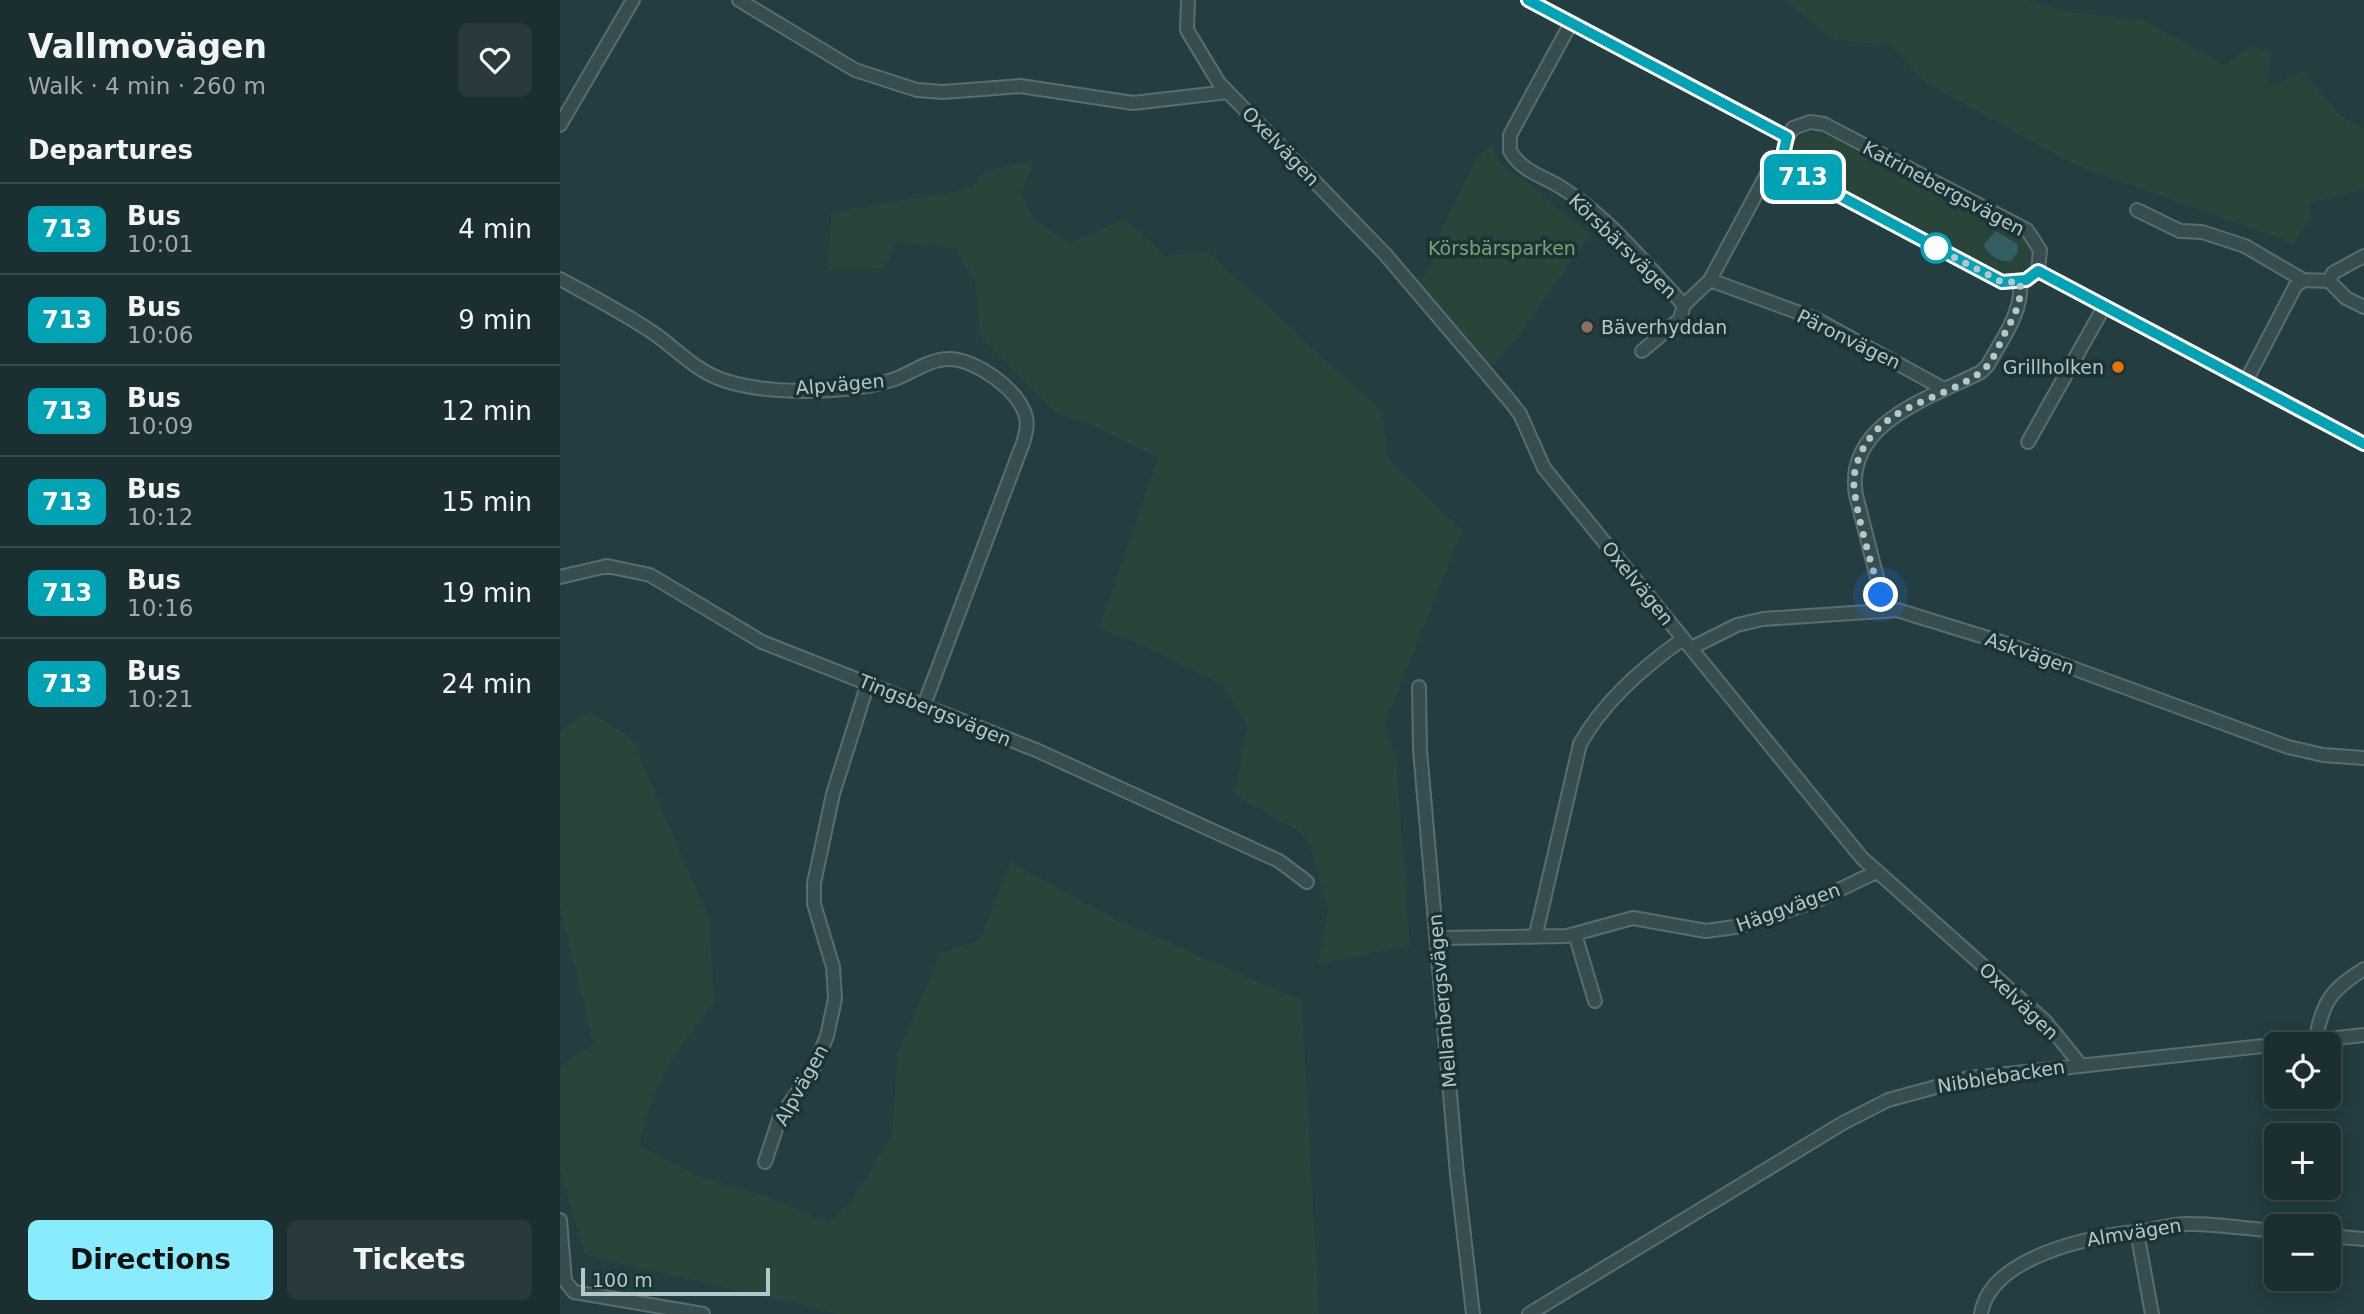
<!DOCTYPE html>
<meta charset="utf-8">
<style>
body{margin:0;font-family:"DejaVu Sans",sans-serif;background:#283a3c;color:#f1f3f6;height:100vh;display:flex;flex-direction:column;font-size:26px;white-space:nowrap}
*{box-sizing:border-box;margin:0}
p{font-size:23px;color:#a0a8ab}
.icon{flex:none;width:38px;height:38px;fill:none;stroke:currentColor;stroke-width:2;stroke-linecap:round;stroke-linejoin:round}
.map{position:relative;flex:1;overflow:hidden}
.drawer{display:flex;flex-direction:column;background:#1b2e30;width:560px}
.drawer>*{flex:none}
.badge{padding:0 14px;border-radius:10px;font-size:24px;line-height:46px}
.tools{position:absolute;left:1704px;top:1032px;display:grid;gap:14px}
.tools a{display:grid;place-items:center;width:77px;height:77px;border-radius:10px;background:#1b2e30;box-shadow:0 4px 18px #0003,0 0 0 2px #394a4c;font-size:35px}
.scale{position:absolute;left:21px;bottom:18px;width:189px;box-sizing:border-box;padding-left:7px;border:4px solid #b4c7ca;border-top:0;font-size:19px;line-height:24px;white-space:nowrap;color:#b4c7ca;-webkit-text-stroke:5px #1d3235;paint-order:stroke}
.you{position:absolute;width:35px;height:35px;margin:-18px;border:5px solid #fff;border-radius:50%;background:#1a73e8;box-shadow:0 0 0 10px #1a73e833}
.map>.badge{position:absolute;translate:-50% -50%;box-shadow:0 0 0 4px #fff}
h2{padding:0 28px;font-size:26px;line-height:63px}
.round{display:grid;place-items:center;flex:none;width:74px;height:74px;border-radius:10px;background:#283a3c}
.summary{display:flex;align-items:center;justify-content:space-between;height:119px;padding:0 28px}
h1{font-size:33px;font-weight:800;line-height:52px}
.button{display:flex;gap:14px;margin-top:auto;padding:14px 28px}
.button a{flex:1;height:80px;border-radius:10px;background:#88ecfc;color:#111;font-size:28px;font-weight:800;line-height:80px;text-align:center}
.button a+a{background:#283a3c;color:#f1f3f6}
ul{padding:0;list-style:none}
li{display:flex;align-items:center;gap:21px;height:91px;padding:0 28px;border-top:2px solid #394a4c}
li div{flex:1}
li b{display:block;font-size:26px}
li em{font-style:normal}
li .badge{min-width:77px;font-weight:700;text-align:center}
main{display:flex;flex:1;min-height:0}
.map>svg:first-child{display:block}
.green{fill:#294539}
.water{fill:#335e64}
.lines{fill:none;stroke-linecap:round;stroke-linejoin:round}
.minor-casing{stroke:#596d70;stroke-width:16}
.minor{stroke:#384d50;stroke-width:12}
.line-casing{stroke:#fff;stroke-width:16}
.line{stroke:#00a3b4;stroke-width:10}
.walk{stroke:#b4c7ca;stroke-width:7;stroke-dasharray:0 12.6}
.stop-dot{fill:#fff;stroke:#00a3b4;stroke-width:3.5}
.education-dot{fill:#8d6e63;stroke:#1d3235;stroke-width:2.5}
.food-dot{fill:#e8710a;stroke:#1d3235;stroke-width:2.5}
.labels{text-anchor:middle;stroke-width:7;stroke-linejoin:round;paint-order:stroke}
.street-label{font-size:19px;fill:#b4c7ca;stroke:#1d3235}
.park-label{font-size:19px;fill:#7ea172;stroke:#1d3235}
.poi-label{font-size:19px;fill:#b4c7ca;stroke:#1d3235;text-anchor:start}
</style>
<main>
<section class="drawer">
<div class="summary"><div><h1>Vallmovägen</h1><p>Walk · 4 min · 260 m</p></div><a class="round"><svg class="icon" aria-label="heart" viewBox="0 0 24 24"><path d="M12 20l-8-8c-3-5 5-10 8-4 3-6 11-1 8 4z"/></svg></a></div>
<h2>Departures</h2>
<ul>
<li><span class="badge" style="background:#00a3b4;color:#fff">713</span><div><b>Bus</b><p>10:01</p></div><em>4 min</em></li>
<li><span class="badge" style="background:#00a3b4;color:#fff">713</span><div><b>Bus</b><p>10:06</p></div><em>9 min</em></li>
<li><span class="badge" style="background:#00a3b4;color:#fff">713</span><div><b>Bus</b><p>10:09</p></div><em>12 min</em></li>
<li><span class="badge" style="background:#00a3b4;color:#fff">713</span><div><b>Bus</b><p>10:12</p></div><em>15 min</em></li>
<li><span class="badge" style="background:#00a3b4;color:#fff">713</span><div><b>Bus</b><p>10:16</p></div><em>19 min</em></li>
<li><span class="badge" style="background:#00a3b4;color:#fff">713</span><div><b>Bus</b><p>10:21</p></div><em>24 min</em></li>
</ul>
<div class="button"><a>Directions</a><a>Tickets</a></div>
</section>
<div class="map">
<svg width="1804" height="1314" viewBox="0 0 1804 1314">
<rect width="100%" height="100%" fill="#243d40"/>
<path class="green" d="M1224,0H1468L1509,12L1581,19L1665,65L1690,47L1710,50L1707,88L1743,71L1779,114L1804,129V190L1751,203L1749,220L1734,244L1512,164L1366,83L1331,46L1275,40Z
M1259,132L1441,222C1457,232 1477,242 1472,264L1457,273H1438L1246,172L1235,159L1234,143L1243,134Z
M933,142L934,151L941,165L966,181L1030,235L956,339L930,367L859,284L872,261L870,253L917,157Z
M474,161L462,193L473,219L511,243L564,219L606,256L647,251L822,412L829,461L902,531L825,723L836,758L850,945L758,965L768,911L747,836L674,795L687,727L664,686L595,651L539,628L598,458L525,422L496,413L420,336L415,281L395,249L336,241L324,269L268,270L271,213L411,188L425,171Z
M29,712L72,738L149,920L155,1002C121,1043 87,1092 80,1146L137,1176L206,1196L267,1222L291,1202L332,1135L337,1055L380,953L420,940L450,862L557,920L742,1001L759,1314H279L25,1255L0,1170V1066L34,1045L0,908V731Z"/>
<path class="water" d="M1436,231L1457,244L1458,252L1451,261C1440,263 1427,255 1424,244Z"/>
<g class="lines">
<g class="minor-casing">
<path id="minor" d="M179,0L295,70L357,90L383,92L460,86L573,103L668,92
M628,0L627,30L659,83L825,254L950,401L960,414L984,468L1302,858L1485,1021L1520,1064
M968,0L1227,137
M1011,23L950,135V151C962,172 984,176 1002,188C1049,217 1086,265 1124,305
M1250,122L1264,124L1467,230L1480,250L1478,271L1466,280L1442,282L1233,171C1221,156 1223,143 1233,128Z
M0,125L73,0
M1577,210L1620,231L1642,232L1685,246L1743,280
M1478,271L1804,444
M0,279C31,296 62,312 92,332C117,349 136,372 166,381C211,395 290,394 335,379C352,373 369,359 389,359C416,359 459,390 466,417C468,426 466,434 463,443L364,705
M1150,280L1256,319L1384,389
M1769,281L1773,273L1804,256
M1124,305L1150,280L1207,174L1216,164L1226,159
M1082,351L1120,319L1124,305
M1686,381L1735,287L1743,280L1769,281L1786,298L1804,307
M1468,442L1544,307
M0,577L47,566L90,575L202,642L476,750L719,861L747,882
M1325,609L1296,495C1284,423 1370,398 1421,372L1428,365C1442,339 1463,312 1460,282
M1131,648L1177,625L1203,619L1337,610L1444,643L1728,747L1763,755L1804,758
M859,687L860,750L897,1174L913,1314
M976,934L1020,744C1044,701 1083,667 1123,639
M1015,934L1035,1001
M877,938L1007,936L1073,918L1146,931L1182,926L1256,901L1316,872
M1755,1041C1764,1000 1769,992 1804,969
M205,1162L220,1117L252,1072L267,1036L275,999L273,967L254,904V883L273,794L308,683
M0,1220L5,1281L14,1292L143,1314
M1577,1232L1592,1314
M1769,1236L1804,1239
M969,1314L1283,1123L1328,1100L1409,1078L1804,1035
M1421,1314C1430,1257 1530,1236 1577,1232C1595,1230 1613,1223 1631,1224C1659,1224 1688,1229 1717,1231"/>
</g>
<use href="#minor" class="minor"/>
</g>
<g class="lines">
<g class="line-casing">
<path id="line" d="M968,0L1227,137L1224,150L1233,171L1442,282L1466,280L1478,271L1804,444"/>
</g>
<use href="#line" class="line"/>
<path class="walk" d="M1321,595C1313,572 1291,497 1294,476C1307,404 1376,405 1421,372C1433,363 1439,344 1446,331C1455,314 1462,302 1460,282H1442L1376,248"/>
</g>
<circle class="stop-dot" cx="1376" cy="248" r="14"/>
<circle class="education-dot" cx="1027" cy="327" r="7"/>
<circle class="food-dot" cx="1558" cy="367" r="7"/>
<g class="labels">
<g class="street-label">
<text transform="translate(721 146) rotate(46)" y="7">Oxelvägen</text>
<text transform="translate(1384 188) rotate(28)" y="7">Katrinebergsvägen</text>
<text transform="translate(1063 246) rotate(44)" y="7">Körsbärsvägen</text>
<text transform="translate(1289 339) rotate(26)" y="7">Päronvägen</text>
<text transform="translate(280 384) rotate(-5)" y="7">Alpvägen</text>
<text transform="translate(1078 583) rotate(51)" y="7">Oxelvägen</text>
<text transform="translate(1470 653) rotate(19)" y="7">Askvägen</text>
<text transform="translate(375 710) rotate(22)" y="7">Tingsbergsvägen</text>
<text transform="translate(1228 907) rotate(-20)" y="7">Häggvägen</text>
<text transform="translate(882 1001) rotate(-95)" y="7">Mellanbergsvägen</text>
<text transform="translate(1459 1001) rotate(44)" y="7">Oxelvägen</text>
<text transform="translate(1441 1076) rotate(-9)" y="7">Nibblebacken</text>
<text transform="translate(241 1085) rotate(-61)" y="7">Alpvägen</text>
<text transform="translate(1574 1232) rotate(-9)" y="7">Almvägen</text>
</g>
<g class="park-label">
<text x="942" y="255">Körsbärsparken</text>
</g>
<g class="poi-label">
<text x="1041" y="334">Bäverhyddan</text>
<text x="1544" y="374" text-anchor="end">Grillholken</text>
</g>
</g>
</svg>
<div class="tools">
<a><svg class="icon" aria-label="locate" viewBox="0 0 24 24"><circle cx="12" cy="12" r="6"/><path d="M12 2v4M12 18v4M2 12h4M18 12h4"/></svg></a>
<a>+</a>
<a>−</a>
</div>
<div class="scale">100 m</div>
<div class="you" style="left:1321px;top:595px"></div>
<b class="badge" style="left:1243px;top:177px;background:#00a3b4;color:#fff">713</b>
</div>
</main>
